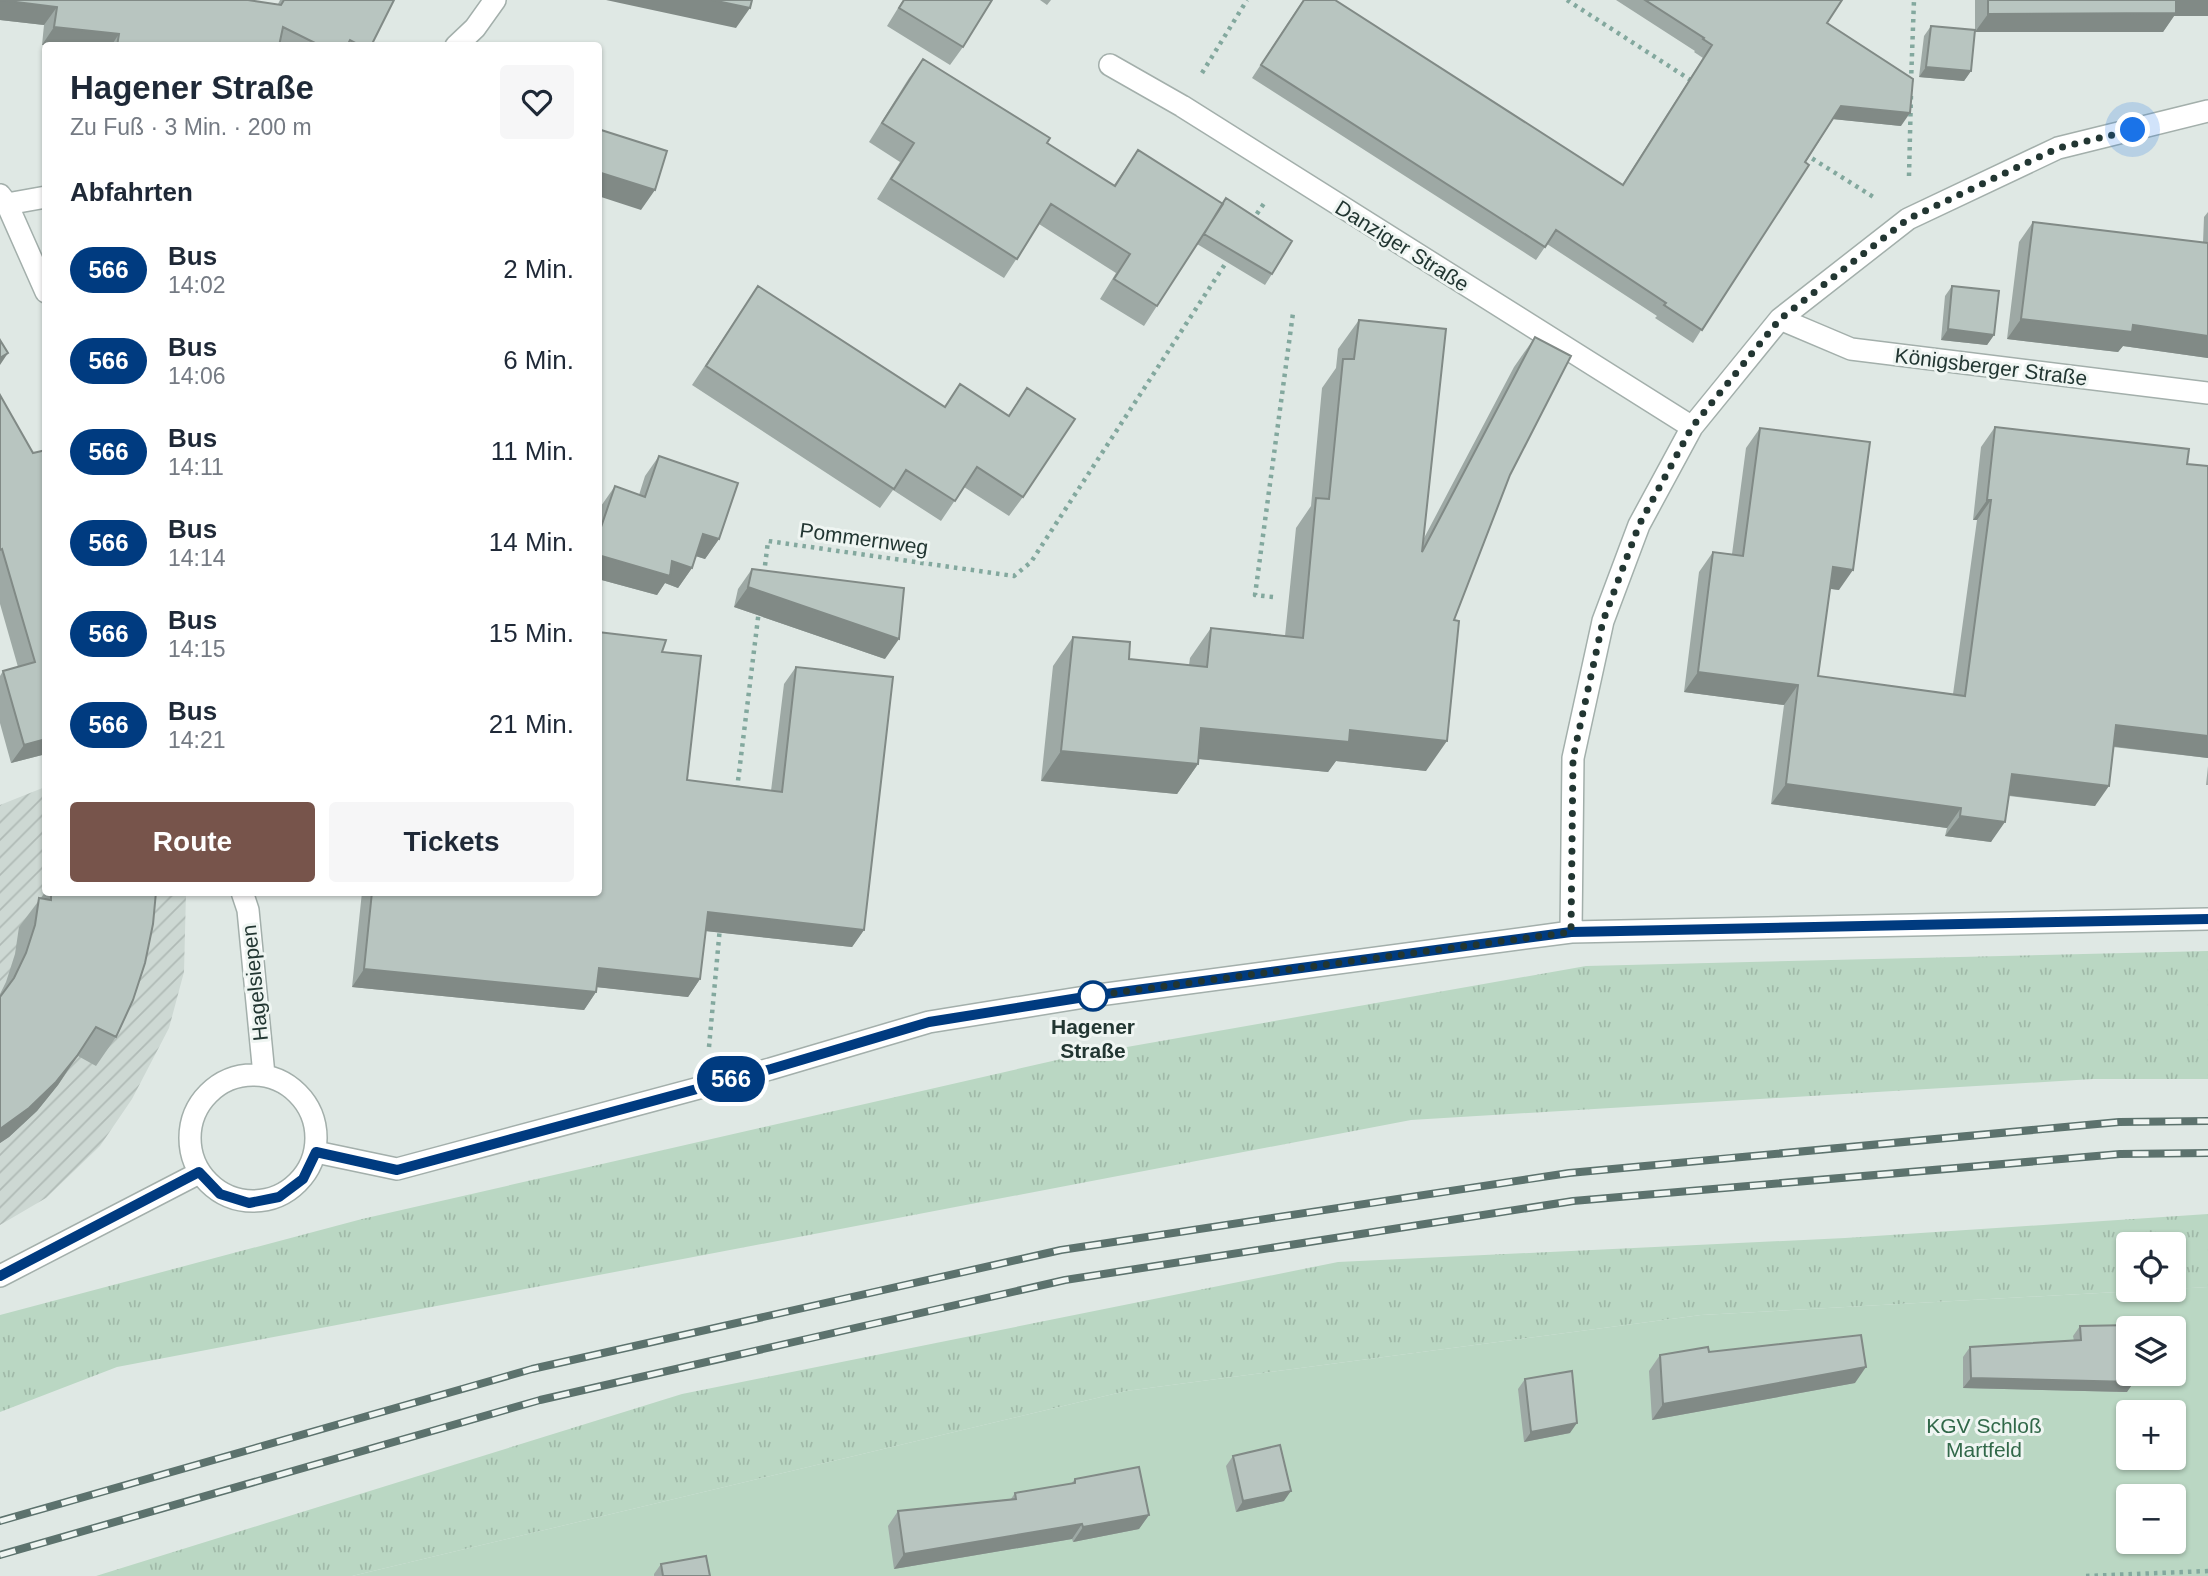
<!DOCTYPE html>
<html lang="de">
<meta charset="utf-8">
<style>
body{margin:0;font-family:Helvetica,sans-serif;background:#f6f6f7;color:#1f2937;height:100vh;display:flex;flex-direction:column;font-size:26px;white-space:nowrap}
*{box-sizing:border-box;margin:0}
p{font-size:23px;color:#747a83}
.icon{flex:none;width:38px;height:38px;fill:none;stroke:currentColor;stroke-width:2;stroke-linecap:round;stroke-linejoin:round}
.map{position:relative;flex:1;overflow:hidden}
.panel{position:absolute;left:42px;top:42px;width:560px;height:854px;display:flex;flex-direction:column;background:#fff;border-radius:7px;box-shadow:0 2px 5px #0004}
.panel>*{flex:none}
.badge{padding:0 14px;border-radius:23px;font-size:24px;line-height:46px}
.tools{position:absolute;left:2116px;top:1232px;display:grid;gap:14px}
.tools a{display:grid;place-items:center;width:70px;height:70px;border-radius:7px;background:#fff;box-shadow:0 2px 5px #0004;font-size:35px}
.you{position:absolute;width:35px;height:35px;margin:-18px;border:5px solid #fff;border-radius:50%;background:#1a73e8;box-shadow:0 0 0 10px #1a73e833}
.map>.badge{position:absolute;translate:-50% -50%;box-shadow:0 0 0 4px #fff}
h2{padding:0 28px;font-size:26px;line-height:63px}
.round{display:grid;place-items:center;flex:none;width:74px;height:74px;border-radius:7px;background:#f6f6f7}
.overview{display:flex;align-items:center;justify-content:space-between;height:119px;padding:0 28px}
h1{font-size:33px;font-weight:700;line-height:52px}
.action{display:flex;gap:14px;margin-top:auto;padding:14px 28px}
.action a{flex:1;height:80px;border-radius:7px;background:#77544b;color:#fff;font-size:28px;font-weight:700;line-height:80px;text-align:center}
.action a+a{background:#f6f6f7;color:#1f2937}
ul{padding:0;list-style:none}
li{display:flex;align-items:center;gap:21px;height:91px;padding:0 28px}
li div{flex:1}
li b{display:block;font-size:26px}
li em{font-style:normal}
li .badge{min-width:77px;font-weight:700;text-align:center}
.map>svg:first-child{display:block}
.industrial{fill:url(#industrial-furrows)}
.grass{fill:url(#grass-tufts)}
.garden{fill:#bad7c3;fill-rule:evenodd}
.lines{fill:none;stroke-linecap:round;stroke-linejoin:round}
.minor-casing{stroke:#a3afab;stroke-width:24}
.path{stroke:#83a89e;stroke-width:4.5;stroke-dasharray:3.5 5;stroke-linecap:butt}
.minor{stroke:#fff;stroke-width:21}
.rail-casing{stroke:#5c726d;stroke-width:8}
.rail{stroke:#eff5f2;stroke-width:5;stroke-dasharray:16;stroke-linecap:butt}
.wall{fill:#9ea9a5}
.shaded-wall{fill:#818a86}
.building{fill:#b8c5c0;stroke:#818a86;stroke-width:2}
.line-casing{stroke:#fff;stroke-width:16}
.line{stroke:#003b80;stroke-width:10}
.walk{stroke:#223632;stroke-width:7;stroke-dasharray:0 12.6}
.stop-dot{fill:#fff;stroke:#003b80;stroke-width:3.5}
.labels{text-anchor:middle;stroke-width:6;stroke-linejoin:round;paint-order:stroke}
.street-label{font-size:21px;fill:#223632;stroke:#eff5f2}
.stop-label{font-size:21px;font-weight:bold;fill:#223632;stroke:#eff5f2}
.park-label{font-size:21px;fill:#316849;stroke:#eff5f2}
</style>
<div class="map">
<svg width="2208" height="1576" viewBox="0 0 2208 1576">
<defs>
<pattern id="industrial-furrows" width="10" height="10" patternUnits="userSpaceOnUse" patternTransform="scale(1.75)"><rect width="10" height="10" fill="#cdd8d3"/><path d="M-1 1l2-2M0 10L10 0M9 11l2-2" fill="none" stroke="#b0bab6"/></pattern>
<pattern id="grass-tufts" width="24" height="20" patternUnits="userSpaceOnUse" patternTransform="scale(1.75)"><rect width="24" height="20" fill="#bad7c3"/><path d="M3 7l-1-3M5 7V3M7 7l1-3M15 17l-1-3M17 17v-4M19 17l1-3" fill="none" stroke="#a0b9a8"/></pattern>
</defs>
<rect width="100%" height="100%" fill="#dfe8e4"/>
<path class="industrial" d="M45,787L46,892L186,893L184,972L169,1028L132,1099L100,1146L46,1198L0,1225V805Z"/>
<path class="grass" d="M2208,951V1079H2093L1411,1120L117,1367L0,1412V1315L362,1219L1070,1057L1586,966Z
M2208,1214V1287L2174,1289V1244H2128V1290H2153L1701,1315L1126,1391L352,1576H96L682,1394L1338,1262L1845,1238Z"/>
<path class="garden" d="M2208,1287V1576H352L1126,1391L1701,1315ZM2128,1328H2174V1374H2128ZM2128,1412H2174V1458H2128ZM2128,1496H2174V1542H2128Z"/>
<g class="lines">
<g class="minor-casing">
<path id="minor" d="M456,46L475,28L495,0
M1110,65L1182,106L1692,427
M0,195L7,204L46,292
M7,204L46,197
M1780,319L1851,349L2208,393
M242,892L248,910L264,1075
M1571,932L1573,758L1603,621L1639,525L1692,427L1780,319L1908,219L2058,148L2208,111
M190 1138a63 63 0 1 1 126 0a63 63 0 1 1-126 0Z
M316,1152L397,1169L770,1069L929,1022L1091,996L1571,932L2208,919
M0,1276L199,1173"/>
</g>
<path class="path" d="M1567,0L1692,81
M1202,73L1247,0
M1911,82L1914,0
M1805,154L1875,198
M1909,176L1911,94
M1252,221L1265,202
M764,574L768,541L1014,576L1031,562L1229,258
M1273,597L1255,595L1293,313
M737,789L759,610
M709,1047L720,927
M2086,1576L2208,1571"/>
<use href="#minor" class="minor"/>
<g class="rail-casing">
<path id="rail" d="M0,1521L532,1369L1061,1250L1569,1173L2119,1122L2208,1121
M0,1555L540,1400L1065,1280L1573,1201L2120,1154L2208,1153"/>
</g>
<use href="#rail" class="rail"/>
</g>
<path class="wall" d="M0,0L278,4L280,0H394L371,46H50L42,45L44,25L0,20Z
M903,0H992L963,47L950,65L887,26Z
M1040,0H1051L1047,5Z
M1303,0H1335L1622,185L1703,58L1694,52L1695,51L1616,0H1842L1827,23L1901,126L1833,119L1693,343L1655,318L1657,316L1547,244L1536,260L1252,78Z
M1975,0H2208V16H2174L2163,32H1975Z
M1931,26L1971,71L1964,81L1919,77L1924,36Z
M923,59L1047,143L1114,185L1138,150L1272,274L1265,285L1197,244L1144,326L1100,299L1116,273L1039,224L1004,278L877,199L900,162L869,142L909,78Z
M2208,212V358L2123,346L2118,352L2007,339L2019,242L2033,222L2203,243L2204,217Z
M758,286L944,407L960,384L1008,416L1027,388L1023,497L1009,516L964,487L941,521L893,490L880,508L692,385Z
M1952,286L1994,335L1987,345L1941,340L1945,296Z
M1359,320L1423,540L1514,367L1535,337L1510,475L1454,620L1426,771L1336,761L1328,772L1198,759V764L1177,794L1041,781L1053,666L1073,637L1129,659L1189,665L1190,658L1211,628L1285,636L1296,528L1311,506L1322,388L1336,368L1338,349Z
M0,395L33,453L46,754L11,763L0,723V676L3,671L18,667L0,604Z
M1995,427L2187,464L2208,466V758L2113,747L2095,806L2009,796L1991,842L1945,836L1947,828L1771,804L1784,705L1684,692L1699,572L1713,552L1732,554L1746,448L1760,428L1839,590L1830,589L1818,676L1953,694L1977,520H1973L1981,447Z
M659,456L719,539L705,559L696,556L692,568L678,588L665,583L657,595L598,579V514L601,506L615,486L639,495L645,476Z
M752,569L885,659L734,607L738,589Z
M662,652L687,780L771,791L784,684L796,667L864,930L852,947L706,931L700,979L688,997L597,987L596,992L584,1010L352,987L362,892H598Z
M2208,766V785H2206Z
M46,891V892H156L116,1037L96,1066L78,1056L58,1085L37,1111L9,1137L0,1143V994L6,982L15,954L19,927Z
M2080,1326L2127,1392L1963,1388V1357L1970,1347L2074,1341L2073,1336Z
M1709,1352L1855,1383L1652,1420L1649,1371L1660,1355Z
M1525,1379L1570,1433L1524,1442L1518,1389Z
M1233,1456L1284,1501L1236,1512L1226,1466Z
M1075,1479L1149,1515L1139,1529L1073,1542L1072,1539L894,1569L888,1526L898,1511L1011,1499L1015,1493L1071,1484Z
M661,1564L710,1576H654V1574Z"/>
<path class="shaded-wall" d="M0,0L57,7L44,25L0,20Z
M606,0H712L750,8L736,28Z
M2174,0H2208V16H2174L2163,32H1975L1988,14Z
M54,27L119,34L111,46L42,45Z
M1926,67L1971,71L1964,81L1919,77Z
M1841,106L1910,113L1901,126L1832,119Z
M598,172L655,190L641,210L598,196Z
M2021,319L2133,325L2208,336V358L2123,346L2118,352L2007,339Z
M1948,329L1994,335L1987,345L1941,340Z
M8,353L0,365V358Z
M1987,500H1991L1977,520H1973Z
M703,534L719,539L705,559L689,554Z
M598,555L672,561L692,568L678,588L665,583L657,595L598,579Z
M1833,567L1853,570L1839,590L1819,587Z
M748,587L899,639L885,659L734,607Z
M1698,672L1798,685L1784,705L1684,692Z
M2116,725L2208,736V758L2102,745Z
M1201,728L1350,730L1447,741L1426,771L1336,761L1328,772L1180,757Z
M46,739V754L11,763L24,745Z
M1061,751L1198,764L1177,794L1041,781Z
M2012,774L2109,786L2095,806L1998,794Z
M1786,784L1961,808L1947,828L1771,804Z
M1960,816L2005,822L1991,842L1945,836Z
M708,912L864,930L852,947L696,930Z
M599,968L700,979L688,997L586,986Z
M364,969L596,992L584,1010L352,987Z
M77,1056L58,1085L37,1111L9,1137L0,1143V1129Z
M1866,1367L1855,1383L1652,1420L1663,1404Z
M1971,1378L2134,1382L2127,1392L1963,1388Z
M1577,1423L1570,1433L1524,1442L1531,1432Z
M1291,1491L1284,1501L1236,1512L1243,1501Z
M1149,1515L1139,1529L1073,1542L1083,1527Z
M1082,1524L1072,1539L894,1569L904,1554Z"/>
<path class="building" d="M0,0H248L281,5L284,0H394L371,46H361L350,40L347,46H321L283,27L279,46H117L119,34L54,27L57,7Z
M712,0H752L750,8Z
M904,0H992L963,47L899,8Z
M1304,0H1335L1623,185L1712,45L1703,39L1704,38L1645,0H1842L1827,23L1913,79L1910,113L1841,106L1805,162L1809,165L1702,330L1664,305L1666,303L1556,230L1545,247L1261,65Z
M1988,0H2176V13L1988,14Z
M1931,26L1975,30L1971,71L1926,67Z
M923,59L1050,138L1047,143L1115,186L1138,150L1223,204L1157,306L1114,279L1130,254L1051,204L1017,259L891,179L914,143L882,123Z
M598,129L667,151L655,190L598,172Z
M1226,198L1292,241L1272,274L1204,234Z
M2033,222L2208,243V336L2133,325L2132,332L2021,319Z
M758,286L945,407L960,384L1009,416L1027,388L1075,419L1023,497L977,467L955,501L906,470L894,489L706,366Z
M1952,286L1999,291L1994,335L1948,329Z
M1359,320L1446,329L1422,552L1535,337L1571,356L1510,475L1454,620L1459,621L1447,741L1350,730L1349,742L1201,728L1198,764L1061,751L1073,637L1130,642L1129,659L1207,667L1211,628L1303,638L1316,498L1329,499L1343,359H1354Z
M0,340L8,353L0,358Z
M0,395L33,453L46,450V739L24,745L3,671L35,662L2,549L0,550Z
M1995,427L2189,449L2187,464L2208,466V736L2116,725L2109,786L2012,774L2005,822L1960,816L1961,808L1786,784L1798,685L1698,672L1713,552L1743,556L1760,428L1870,442L1853,570L1833,567L1818,676L1965,696L1991,500H1987Z
M659,456L738,483L719,539L703,534L692,568L672,561L670,576L598,555V536L615,486L645,497Z
M752,569L904,588L899,639L748,587Z
M598,632L666,640L662,652L701,656L687,780L782,792L796,667L893,677L864,930L708,912L700,979L599,968L596,992L364,969L372,892H598Z
M51,892H156L153,924L145,963L133,1000L116,1037L96,1027L77,1056L56,1082L29,1108L0,1129V997L14,978L26,953L35,925L39,898L51,900Z
M2132,1325V1328H2128V1374H2133L2134,1382L1971,1378L1970,1347L2081,1340L2080,1326Z
M1861,1335L1866,1367L1663,1404L1660,1355L1708,1347L1709,1352Z
M1572,1371L1577,1423L1531,1432L1525,1379Z
M1280,1445L1291,1491L1243,1501L1233,1456Z
M1139,1467L1149,1515L1083,1527L1082,1524L904,1554L898,1511L1016,1499L1015,1493L1075,1483V1479Z
M706,1556L710,1576H663L661,1564Z"/>
<g class="lines">
<g class="line-casing">
<path id="line" d="M0,1276L199,1172L220,1194L249,1203L279,1197L303,1179L316,1152L397,1170L771,1069L929,1022L1091,996L1571,932L2208,919"/>
</g>
<use href="#line" class="line"/>
<path class="walk" d="M1093,996H1091L1571,932L1573,758L1603,621L1639,525L1692,427L1780,319L1908,219L2058,148L2133,130"/>
</g>
<circle class="stop-dot" cx="1093" cy="996" r="14"/>
<g class="labels">
<g class="street-label">
<text transform="translate(1402 246) rotate(32)" y="7">Danziger Straße</text>
<text transform="translate(1991 367) rotate(7)" y="7">Königsberger Straße</text>
<text transform="translate(864 539) rotate(8)" y="7">Pommernweg</text>
<text transform="translate(255 983) rotate(-96)" y="7">Hagelsiepen</text>
</g>
<g class="stop-label">
<text x="1093" y="1034">Hagener<tspan x="1093" dy="24">Straße</tspan></text>
</g>
<g class="park-label">
<text x="1984" y="1433">KGV Schloß<tspan x="1984" dy="24">Martfeld</tspan></text>
</g>
</g>
</svg>
<div class="tools">
<a><svg class="icon" aria-label="locate" viewBox="0 0 24 24"><circle cx="12" cy="12" r="6"/><path d="M12 2v4M12 18v4M2 12h4M18 12h4"/></svg></a>
<a><svg class="icon" aria-label="layers" viewBox="0 0 24 24"><path d="M12 4l9 5-9 5-9-5zM3 14l9 5 9-5"/></svg></a>
<a>+</a>
<a>−</a>
</div>
<div class="you" style="left:2133px;top:130px"></div>
<b class="badge" style="left:731px;top:1079px;background:#003b80;color:#fff">566</b>
<section class="panel">
<div class="overview"><div><h1>Hagener Straße</h1><p>Zu Fuß · 3 Min. · 200 m</p></div><a class="round"><svg class="icon" aria-label="heart" viewBox="0 0 24 24"><path d="M12 20l-8-8c-3-5 5-10 8-4 3-6 11-1 8 4z"/></svg></a></div>
<h2>Abfahrten</h2>
<ul>
<li><span class="badge" style="background:#003b80;color:#fff">566</span><div><b>Bus</b><p>14:02</p></div><em>2 Min.</em></li>
<li><span class="badge" style="background:#003b80;color:#fff">566</span><div><b>Bus</b><p>14:06</p></div><em>6 Min.</em></li>
<li><span class="badge" style="background:#003b80;color:#fff">566</span><div><b>Bus</b><p>14:11</p></div><em>11 Min.</em></li>
<li><span class="badge" style="background:#003b80;color:#fff">566</span><div><b>Bus</b><p>14:14</p></div><em>14 Min.</em></li>
<li><span class="badge" style="background:#003b80;color:#fff">566</span><div><b>Bus</b><p>14:15</p></div><em>15 Min.</em></li>
<li><span class="badge" style="background:#003b80;color:#fff">566</span><div><b>Bus</b><p>14:21</p></div><em>21 Min.</em></li>
</ul>
<div class="action"><a>Route</a><a>Tickets</a></div>
</section>
</div>
